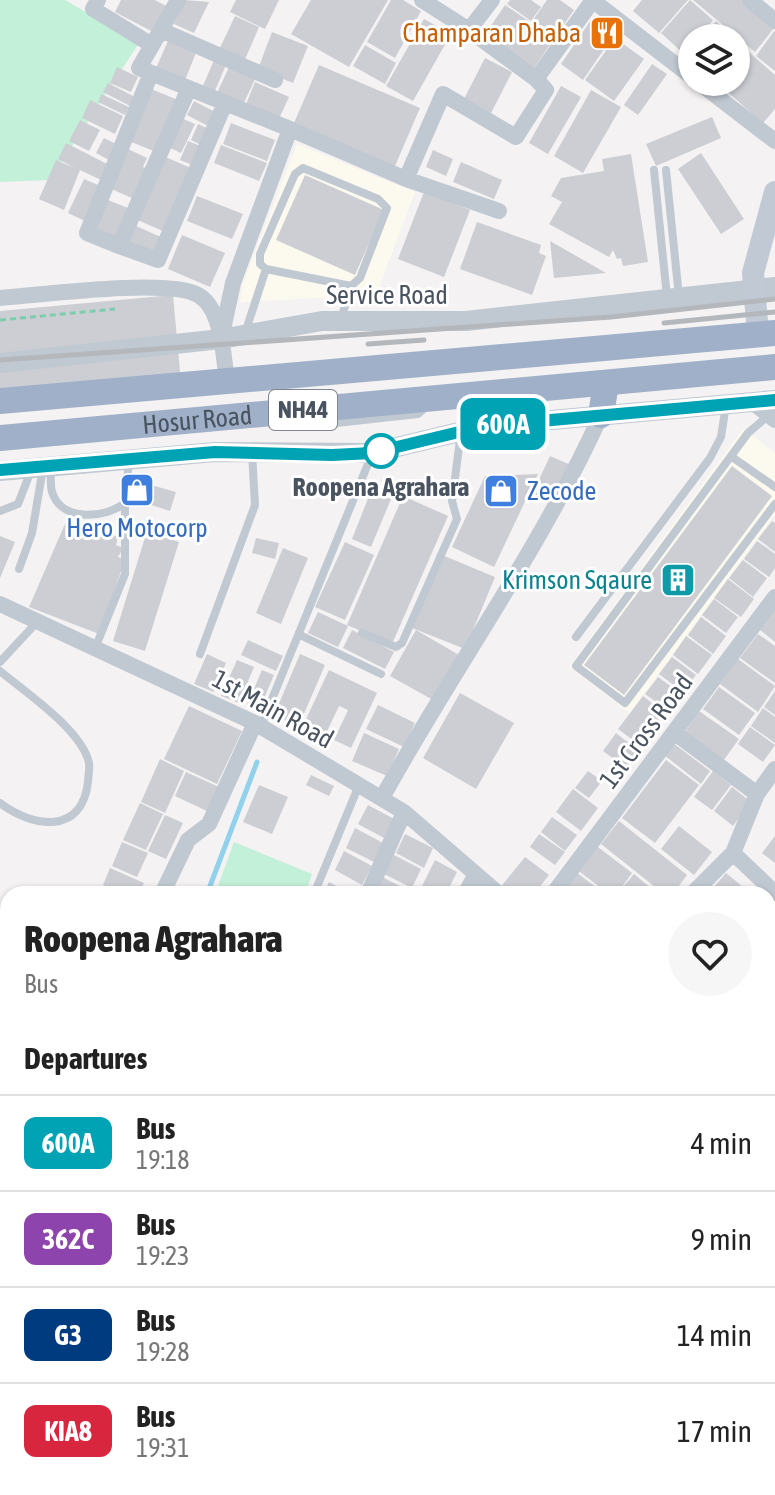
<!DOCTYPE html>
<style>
body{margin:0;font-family:"Asap Condensed",sans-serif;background:#f6f6f6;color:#222;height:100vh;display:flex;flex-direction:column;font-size:30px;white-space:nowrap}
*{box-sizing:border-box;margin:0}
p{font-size:26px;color:#767676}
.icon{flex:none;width:44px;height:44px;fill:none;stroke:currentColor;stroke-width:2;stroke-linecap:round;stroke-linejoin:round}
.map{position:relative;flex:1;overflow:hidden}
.panel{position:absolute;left:0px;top:886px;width:776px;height:610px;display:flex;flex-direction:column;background:#fff;border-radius:24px 24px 0 0;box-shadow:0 2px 6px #0004}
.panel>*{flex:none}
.badge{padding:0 16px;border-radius:12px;font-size:28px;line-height:52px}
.tools{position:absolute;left:678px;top:24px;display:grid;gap:16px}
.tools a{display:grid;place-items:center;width:72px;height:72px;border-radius:50%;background:#fff;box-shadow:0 2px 6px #0004;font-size:40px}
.map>.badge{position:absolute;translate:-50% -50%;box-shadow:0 0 0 4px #fff}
h2{padding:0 24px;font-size:30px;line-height:72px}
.round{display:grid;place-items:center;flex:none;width:84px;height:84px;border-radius:42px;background:#f6f6f6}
.headline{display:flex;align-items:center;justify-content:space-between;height:136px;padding:0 24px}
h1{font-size:38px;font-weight:800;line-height:60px}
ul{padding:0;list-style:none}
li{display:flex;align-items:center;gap:24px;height:96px;padding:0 24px;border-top:2px solid #e0e0e0}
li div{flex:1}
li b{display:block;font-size:30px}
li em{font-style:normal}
li .badge{min-width:88px;font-weight:700;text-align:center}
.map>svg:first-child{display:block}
.commercial{fill:#fcfaee}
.green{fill:#c3f0d8}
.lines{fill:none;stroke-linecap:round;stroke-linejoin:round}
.stream{stroke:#91d1ec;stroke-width:5}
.building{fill:#ccced4}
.path{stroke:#7bceac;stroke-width:3;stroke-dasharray:6 4;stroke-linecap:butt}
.service{stroke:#c0c8d1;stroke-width:8}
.minor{stroke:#c0c8d1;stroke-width:16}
.tertiary{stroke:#c0c8d1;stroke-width:20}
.secondary{stroke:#c1c9d5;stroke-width:22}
.trunk{stroke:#9fb0c8;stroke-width:26}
.rail{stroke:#b4b7bc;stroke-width:5}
.line-casing{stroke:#fff;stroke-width:18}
.line{stroke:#00a3b4;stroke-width:12}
.stop-dot{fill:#fff;stroke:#00a3b4;stroke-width:4}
.labels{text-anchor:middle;stroke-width:6;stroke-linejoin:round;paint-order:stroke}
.shield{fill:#fff;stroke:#808790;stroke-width:2}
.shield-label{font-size:24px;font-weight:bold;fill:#4a5360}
.food-label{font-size:26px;fill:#c56008;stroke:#fff;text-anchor:end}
.street-label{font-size:26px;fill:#4a5360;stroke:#fff}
.stop-label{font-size:26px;font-weight:bold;fill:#4a5360;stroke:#fff}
.shop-label{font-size:26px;fill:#366cbe;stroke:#fff;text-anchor:start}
.culture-label{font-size:26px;fill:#0d838f;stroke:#fff;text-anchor:end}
</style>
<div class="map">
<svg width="775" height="1495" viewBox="0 0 775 1495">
<rect width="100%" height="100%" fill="#f4f2f2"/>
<path class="commercial" d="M297,144L415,192L376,295L240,302L243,283Z
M743,429L775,453V514L630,713L569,667Z"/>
<path class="green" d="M0,0H65L139,43L50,180L0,182Z
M234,842L312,874L305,894H215Z
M0,1357H8V1488H38L34,1495H0Z"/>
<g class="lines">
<path class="stream" d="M207,894L257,762
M0,1328H8"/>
</g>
<path class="building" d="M121,0H155L168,7L155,33L115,12Z
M185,0L209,2L194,33L174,24Z
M236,0H279L265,29L230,12Z
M311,0H388L349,67L291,34Z
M391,0H403L421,11L395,58L367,42Z
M510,0H531L541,7L531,21L507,4Z
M547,0H560L574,10L531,72L484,36L505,5L530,22L522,36Z
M642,0H688L659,33L633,11Z
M690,0L713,20L698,38H692V45L684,54L661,33Z
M693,0H742L774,28L755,52Z
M235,16L259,27L243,64L218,52Z
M424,19L451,34L413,101L386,86Z
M591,20L613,36L583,80L561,64Z
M716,21L735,38H701Z
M775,30V71L756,56Z
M272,32L308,46L293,83L258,69Z
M615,38L644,59L614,101L585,80Z
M168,41L196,53L185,80L156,68Z
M740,44L775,75V109L763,123L716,82H736V48Z
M365,45L396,63L385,84L353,66Z
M485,58L512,72L491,113L464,99Z
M214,60L226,65L214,93L202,88Z
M652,64L667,74L638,115L624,105Z
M319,65L420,108L395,166L294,123Z
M117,67L138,77L131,92L110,83Z
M229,67L255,79L243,105L217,93Z
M255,82L289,97L277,123L244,109Z
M108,83L135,97L130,106L103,92Z
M561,86L581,97L548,154L529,143Z
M151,89L178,100L156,152L129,141Z
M591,90L621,107L583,173L554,156Z
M101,94L129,107L125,115L98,102Z
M90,100L123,116L115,134L82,118Z
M194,101L217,113L210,127L187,115Z
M179,117L195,124L181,153L166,146Z
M712,117L721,138L656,166L646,144Z
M80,120L100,130L89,151L69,141Z
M231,123L275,140L267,161L223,144Z
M198,124L211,130L203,146L191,140Z
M104,138L116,144L109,160L96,153Z
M188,141L203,147L195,166L180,160Z
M66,143L109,165L101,180L80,170L64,210L39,199L56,160L75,168L58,159Z
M221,145L267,163L259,181L214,163Z
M128,149L147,158L143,167L148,169L134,199L109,188Z
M433,150L453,159L446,176L426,167Z
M701,153L744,219L721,234L678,169Z
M631,154L648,262L623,266L621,258L617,259L613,250L609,257L549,224L562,202L551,196L561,178L604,171L602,159Z
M161,155L193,169L165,232L133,218Z
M461,162L502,180L494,199L453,182Z
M305,175L384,210L355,275L276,240Z
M84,179L103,187L87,222L68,213Z
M424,192L470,210L444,277L398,259Z
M197,196L243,214L232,239L187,221Z
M108,200L133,210L118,243L94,233Z
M477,222L541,245L539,253L546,256L532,295L460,269Z
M134,225L163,238L156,254L127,242Z
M182,235L225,253L210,287L168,269Z
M550,241L606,273L554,278Z
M173,295L181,382L0,399V311Z
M550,456L573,466L554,505L532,495Z
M732,466L772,496L624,695L584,665Z
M538,474L494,567L452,547L485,476Z
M144,483L176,492L170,511L139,501Z
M371,491L391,499L371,547L352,539Z
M403,496L448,516L392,644L347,625Z
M68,517L118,537L116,545L123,548L118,557L125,560L99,634L29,607Z
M772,521L775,523V552L758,539Z
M147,531L179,542L145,651L113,641Z
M0,536L15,542L0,578Z
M256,538L279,543L275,559L252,553Z
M757,541L775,554V568L769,577L744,559Z
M345,542L374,555L345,620L315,607Z
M283,548L308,558L281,624L256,613Z
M442,555L495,577L465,649L412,628Z
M743,560L767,578L753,597L729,578Z
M728,579L754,599L741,617L714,598Z
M714,599L738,617L726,633L702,615Z
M775,609V642L760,630Z
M318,612L348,626L338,647L308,633Z
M701,617L726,636L713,654L688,635Z
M352,630L394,652L385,669L343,648Z
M416,630L459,655L433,700L390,676Z
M758,634L775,646V683L740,658Z
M686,636L712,655L698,674L673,655Z
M248,640L283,656L276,671L241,655Z
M207,654L226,663L214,692L194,684Z
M300,654L325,665L297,730L275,713Z
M672,657L696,675L683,692L659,674Z
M738,659L775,686L758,712L720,684Z
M237,660L254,667L239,703L221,696Z
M262,670L274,675L259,710L247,705Z
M329,670L377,693L351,748L334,740L348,710L339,706L322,742L300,732Z
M658,677L683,695L670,712L645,694Z
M719,687L755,713L739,735L703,709Z
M775,691V715L764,707Z
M460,693L514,723L476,789L423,758Z
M643,696L666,714L642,747L618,729Z
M378,705L415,723L404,747L366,729Z
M189,706L242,731L217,784L164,759Z
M763,708L775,717V743L751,726Z
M699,711L739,739L723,761L684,733Z
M750,727L775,745L763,762L738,744Z
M364,733L399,749L387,776L352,761Z
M616,733L639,751L626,768L603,751Z
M673,743L710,771L701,784L664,755Z
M160,759L184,771L165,813L141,802Z
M666,760L699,785L655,843L622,818Z
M588,771L602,781L589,798L575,788Z
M713,771L731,785L712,810L694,797Z
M186,772L221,788L209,812L175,796Z
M311,775L334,786L329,796L306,785Z
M259,785L288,797L272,834L243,822Z
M732,787L751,802L733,826L714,811Z
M573,789L598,808L581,831L556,812Z
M140,803L163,814L146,850L123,840Z
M368,805L396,820L386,839L358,824Z
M165,815L183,823L166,859L148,851Z
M552,817L577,835L565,851L541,832Z
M619,821L687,875L673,894H664L601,844Z
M679,826L712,852L694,875L661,849Z
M355,828L383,843L374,862L346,848Z
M405,834L433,848L424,868L396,853Z
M539,834L565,852L555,865L530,847Z
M775,836V863L762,853Z
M122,842L148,853L137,877L112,866Z
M594,844L632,873L617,894H609L576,869Z
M344,851L372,866L362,885L335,870Z
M394,855L421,869L412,888L384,874Z
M525,857L549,875L534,894H505L499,889Z
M435,860L457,872L446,894H418Z
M110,868L144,883L139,894H123L103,885Z
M576,872L605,894H560Z
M726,873L743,887L738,894H708Z
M634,874L658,894H631L623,887Z
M380,876L408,890L406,894H371Z
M329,882L352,894H323Z
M768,912L775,918V929L768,937Z
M0,938L8,942V961L0,957Z
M768,951L775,957V977L768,986Z
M8,970V1003L0,999V987Z
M0,1006L8,1009V1033L0,1050Z
M8,1097V1138L0,1135Z
M768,1105L775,1109V1149L768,1146Z
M0,1140L8,1143V1169L0,1166Z
M768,1156L775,1160V1193L768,1189Z
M0,1177L8,1180V1194L0,1191Z
M0,1197L8,1199V1216L0,1213Z
M0,1307L8,1308V1322H0Z
M775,1339V1377L768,1372V1348Z
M768,1383L775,1387L768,1405Z
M81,1488H127L123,1495H93Z
M145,1488H177L173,1495H158Z
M229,1488H272L269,1495H225Z
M293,1488H331L327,1495H306Z
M369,1488H420L416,1495H382Z
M431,1488H475L471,1495H444Z
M555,1488H614L610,1495H550Z
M638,1488H662L658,1495Z
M669,1488H708L704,1495H665Z
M718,1488H752L755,1490L752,1495H714Z"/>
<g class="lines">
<path class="path" d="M0,320L115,309
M0,1363H8
M23,1495L27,1488"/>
<path class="service" d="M654,170L667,297
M666,170L679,297
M341,319L351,286L360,278L387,208L378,199L303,168L295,174L260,254V264L266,269L351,286
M245,333L266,269
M769,415L748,433L576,666L625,703L775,504
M312,418L327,424L418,414L426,407
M732,457L775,487
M51,466C51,474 50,485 52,492C62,523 106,518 125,503L129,460
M0,511L18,504L32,468
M19,569L32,533L43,468
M362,633L396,647L402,643L457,519L452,501L461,432
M300,635L381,674
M576,637L710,458L721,437L726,405
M96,646L125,574V503
M200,654L255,505L252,453
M0,662L38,621
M0,671C25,692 82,730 89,763C90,768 88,777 88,782C82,835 33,828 0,803
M261,726L372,454
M314,894L359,785"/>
<path class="minor" d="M98,0L93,9L152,45
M178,0L139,68L290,129L233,283L221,339
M422,0L469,30L492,0
M592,0L692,77
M750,0L775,21
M161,30L275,80
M469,30L536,79
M698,82L775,141
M189,88L119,246L158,260L225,103
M290,129L406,179L443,94L516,137L546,90L536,79L593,0
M406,179L499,211
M119,246L87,233L151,73
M0,298C40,295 168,278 198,295C223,309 223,357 227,381
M751,401L775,420
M0,604L255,723L404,812L499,894
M675,733L757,794
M382,798C453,669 540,550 601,415
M733,853L775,893
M162,894L188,840L209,824L255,723
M368,894L404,812
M465,894L476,874
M553,894L775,597
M692,894L733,853L757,794L775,769
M0,928L7,912
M768,1007L775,1013
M0,1098L8,1076
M768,1205L775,1204
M768,1258L775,1263
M0,1270L8,1246
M0,1336H8
M768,1472L775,1477
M53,1495L57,1488
M198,1495L202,1488
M348,1495L352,1488"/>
<path class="tertiary" d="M0,363L221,339L322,321H466L775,287
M0,471L215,452L372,453L484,426L775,400
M768,1049L775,1037
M518,1495L522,1488"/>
<path class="secondary" d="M758,334L753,273L775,192"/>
<g class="trunk">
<path d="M0,401L775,333"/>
<path d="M601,415L606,383"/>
<path id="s1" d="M0,438L775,367"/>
</g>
<path class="rail" d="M664,323L775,312
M368,344L424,340
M0,360L611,317L775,299"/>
</g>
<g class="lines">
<g class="line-casing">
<path id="line" d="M0,470L215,452L332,455L372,453L484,426L775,400"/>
</g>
<use href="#line" class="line"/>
</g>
<defs>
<g id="restaurant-square" transform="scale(1.8)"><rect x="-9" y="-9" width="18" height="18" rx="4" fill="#e8710a" stroke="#fff"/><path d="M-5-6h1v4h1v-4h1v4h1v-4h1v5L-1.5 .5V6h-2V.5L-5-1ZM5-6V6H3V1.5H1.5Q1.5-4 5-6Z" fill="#fff"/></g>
<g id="shop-square" transform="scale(1.8)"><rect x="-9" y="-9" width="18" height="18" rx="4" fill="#3f7fe0" stroke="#fff"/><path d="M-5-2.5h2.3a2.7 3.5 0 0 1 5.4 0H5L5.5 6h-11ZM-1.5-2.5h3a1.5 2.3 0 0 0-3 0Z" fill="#fff"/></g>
<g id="building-square" transform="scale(1.8)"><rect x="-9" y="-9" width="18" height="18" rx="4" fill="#0f9aa8" stroke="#fff"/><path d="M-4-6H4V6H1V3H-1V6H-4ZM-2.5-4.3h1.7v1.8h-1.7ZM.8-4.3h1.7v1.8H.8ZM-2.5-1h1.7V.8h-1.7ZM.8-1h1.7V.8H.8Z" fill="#fff"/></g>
</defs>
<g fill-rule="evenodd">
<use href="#restaurant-square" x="607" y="33"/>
<use href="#shop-square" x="137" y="490"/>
<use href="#shop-square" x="501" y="491"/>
<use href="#building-square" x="678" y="580"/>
</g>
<circle class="stop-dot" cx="381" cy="451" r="16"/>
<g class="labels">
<rect class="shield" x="269" y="390" width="68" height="40" rx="6"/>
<g class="shield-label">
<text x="303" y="418">NH44</text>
</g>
<g class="food-label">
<text x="581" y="42">Champaran Dhaba</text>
</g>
<g class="street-label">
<text x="387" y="304">Service Road</text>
<text dy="9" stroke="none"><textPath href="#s1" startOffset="198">Hosur Road</textPath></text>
<text transform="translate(273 709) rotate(29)" y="9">1st Main Road</text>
<text transform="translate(646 731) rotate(-53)" y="9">1st Cross Road</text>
</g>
<g class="stop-label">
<text x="381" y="496">Roopena Agrahara</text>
</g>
<g class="shop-label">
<text x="527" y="500">Zecode</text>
<text x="137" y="537" text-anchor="middle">Hero Motocorp</text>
</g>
<g class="culture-label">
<text x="652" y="589">Krimson Sqaure</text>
</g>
</g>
</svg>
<div class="tools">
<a><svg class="icon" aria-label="layers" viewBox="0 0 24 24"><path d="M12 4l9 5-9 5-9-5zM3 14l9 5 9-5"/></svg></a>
</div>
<b class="badge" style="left:503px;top:424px;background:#00a3b4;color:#fff">600A</b>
<section class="panel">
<div class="headline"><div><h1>Roopena Agrahara</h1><p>Bus</p></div><a class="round"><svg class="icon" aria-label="heart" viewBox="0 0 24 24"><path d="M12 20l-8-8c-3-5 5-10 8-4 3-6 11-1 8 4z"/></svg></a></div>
<h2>Departures</h2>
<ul>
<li><span class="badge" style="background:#00a3b4;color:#fff">600A</span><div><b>Bus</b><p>19:18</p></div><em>4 min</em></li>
<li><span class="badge" style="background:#8e44ad;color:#fff">362C</span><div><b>Bus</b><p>19:23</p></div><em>9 min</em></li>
<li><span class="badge" style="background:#003b80;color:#fff">G3</span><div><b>Bus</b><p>19:28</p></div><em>14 min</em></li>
<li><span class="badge" style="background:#d7263d;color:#fff">KIA8</span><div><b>Bus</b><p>19:31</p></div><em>17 min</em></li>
</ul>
</section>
</div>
